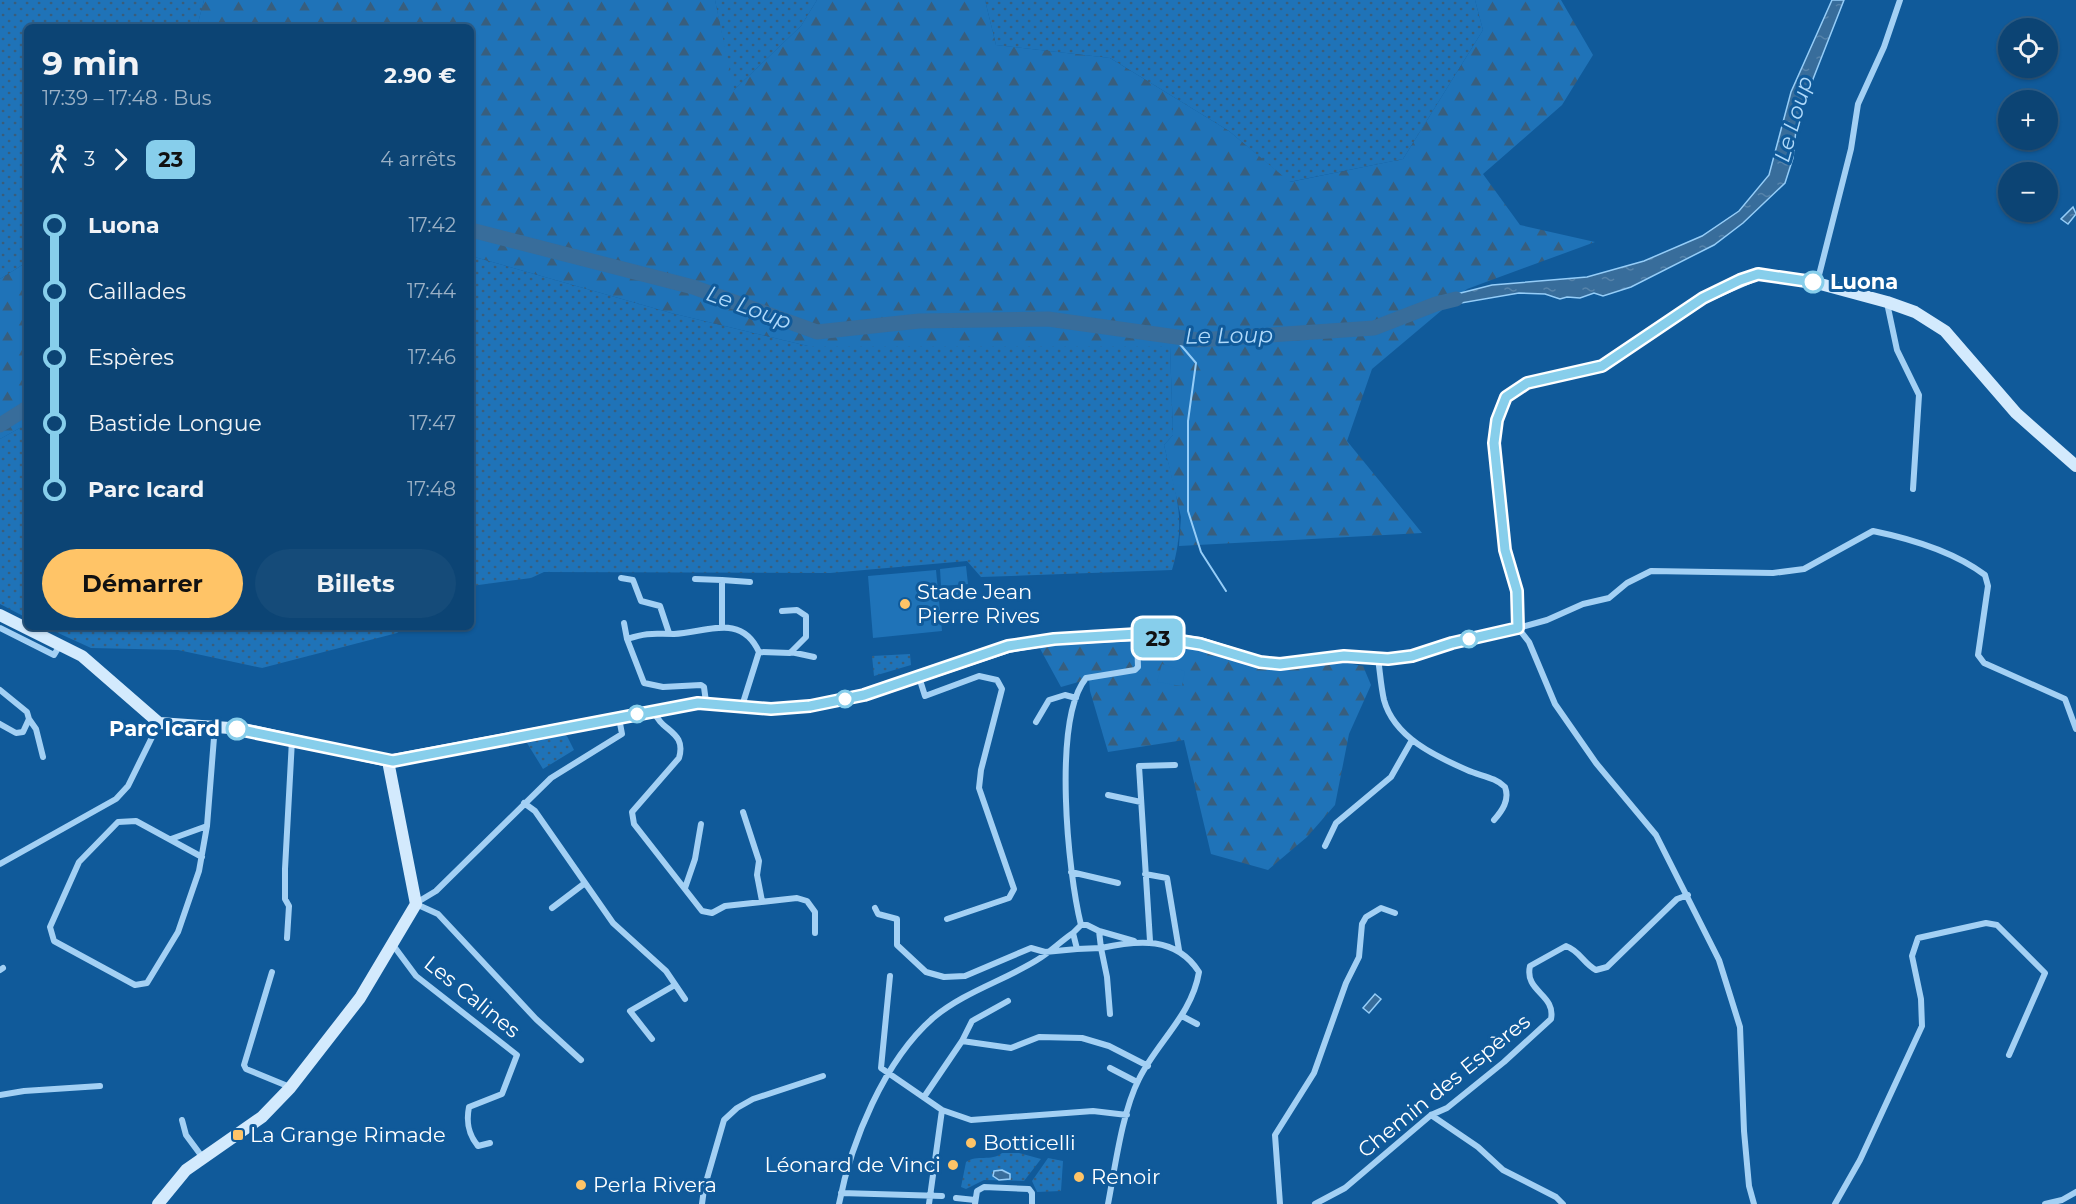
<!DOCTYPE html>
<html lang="fr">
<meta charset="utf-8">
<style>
body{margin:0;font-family:Montserrat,sans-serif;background:#154b79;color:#f1f3f6;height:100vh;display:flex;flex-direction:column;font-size:22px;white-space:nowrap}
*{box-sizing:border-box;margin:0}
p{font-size:20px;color:#9ab0c5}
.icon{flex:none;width:33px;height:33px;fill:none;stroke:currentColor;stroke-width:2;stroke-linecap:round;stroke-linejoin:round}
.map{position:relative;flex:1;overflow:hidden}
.sheet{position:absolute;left:24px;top:24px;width:450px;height:606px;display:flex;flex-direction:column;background:#0c4474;border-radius:9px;box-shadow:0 2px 4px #0004,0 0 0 2px #2c5c86}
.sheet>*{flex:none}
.badge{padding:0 12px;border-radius:9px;font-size:21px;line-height:39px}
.buttons{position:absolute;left:1998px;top:18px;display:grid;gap:12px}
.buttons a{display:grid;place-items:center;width:60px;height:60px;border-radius:50%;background:#0c4474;box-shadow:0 2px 4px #0004,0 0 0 2px #2c5c86;font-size:30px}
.map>.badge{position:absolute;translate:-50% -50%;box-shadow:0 0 0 3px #fff}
.legs{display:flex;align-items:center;gap:9px;height:66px;padding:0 18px;font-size:20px}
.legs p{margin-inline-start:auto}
.head{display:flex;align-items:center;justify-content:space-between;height:102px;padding:0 18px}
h1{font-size:33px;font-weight:700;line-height:45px}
.cta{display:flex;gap:12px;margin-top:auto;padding:12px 18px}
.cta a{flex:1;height:69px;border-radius:36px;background:#ffc467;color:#111;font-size:24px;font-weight:700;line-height:69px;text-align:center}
.cta a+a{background:#154b79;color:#f1f3f6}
ul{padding:0 18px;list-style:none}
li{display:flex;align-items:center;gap:21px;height:66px;font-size:22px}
li i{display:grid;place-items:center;width:9px;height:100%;margin:0 8px;background:currentColor}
li i::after{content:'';width:15px;height:15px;margin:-8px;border:4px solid;border-radius:50%;background:#0c4474}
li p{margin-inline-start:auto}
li:first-child i{background:linear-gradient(#0000 50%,currentColor 0)}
li:last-child i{background:linear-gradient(currentColor 50%,#0000 0)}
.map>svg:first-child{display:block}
.green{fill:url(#green-dots)}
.forest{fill:url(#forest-firs)}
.pitch{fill:#1f73b8}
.water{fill:url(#water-ripples);stroke:#95cdf8;stroke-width:1.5}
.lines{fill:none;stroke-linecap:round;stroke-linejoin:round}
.stream{stroke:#95cdf8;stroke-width:2}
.river{stroke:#386d9b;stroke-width:15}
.street{stroke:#a3d0f4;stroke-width:6}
.secondary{stroke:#d3eafd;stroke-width:12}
.line-1-casing{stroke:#fff;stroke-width:14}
.line-1{stroke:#87ceeb;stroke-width:9}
.stop-1-dot{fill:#fff;stroke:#87ceeb;stroke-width:3}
.poi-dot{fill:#ffc467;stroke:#105a9a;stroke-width:2}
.labels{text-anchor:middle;stroke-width:6;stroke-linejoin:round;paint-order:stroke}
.stop-label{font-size:21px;font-weight:bold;fill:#fff;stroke:#105a9a;text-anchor:start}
.poi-label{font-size:21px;fill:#fff;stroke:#105a9a;text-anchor:start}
.street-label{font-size:21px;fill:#fff;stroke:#105a9a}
.water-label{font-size:22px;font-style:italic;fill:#b0dafb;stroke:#105a9a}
</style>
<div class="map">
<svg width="2076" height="1204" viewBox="0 0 2076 1204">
<defs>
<pattern id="green-dots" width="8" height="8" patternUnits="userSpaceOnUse" patternTransform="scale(1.5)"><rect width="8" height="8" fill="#1f73b8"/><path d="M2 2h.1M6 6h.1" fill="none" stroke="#385e7d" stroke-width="1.8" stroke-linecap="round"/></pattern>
<pattern id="forest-firs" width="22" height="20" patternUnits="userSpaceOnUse" patternTransform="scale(1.5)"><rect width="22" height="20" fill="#1f73b8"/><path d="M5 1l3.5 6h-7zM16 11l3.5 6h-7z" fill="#385e7d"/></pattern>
<pattern id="water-ripples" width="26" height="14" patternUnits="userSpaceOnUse" patternTransform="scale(1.5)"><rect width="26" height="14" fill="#386d9b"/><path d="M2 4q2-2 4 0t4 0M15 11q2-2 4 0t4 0" fill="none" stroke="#5683aa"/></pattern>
</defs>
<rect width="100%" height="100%" fill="#105a9a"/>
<path class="green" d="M0,0H204L197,27H27V262L0,279Z
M715,0H817L801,26L733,91Z
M985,0H1475L1483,30L1403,159L1289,182L1229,131L1110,58L996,45Z
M471,256L671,313L808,346H1170L1173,435L1164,445C1176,495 1187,519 1172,570L981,577L967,561L830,573L544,572L531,578L471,586Z
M27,424V618L0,604V439Z
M45,627H405L397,633L262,668L178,650L91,648Z
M910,654L911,665L874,676L872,656Z
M566,734L574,750L543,769L527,743Z
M1002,1153H1019L1041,1159L1024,1181L984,1180L966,1189L961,1187L966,1162C977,1154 991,1162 1002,1153Z
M1048,1158L1063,1161L1061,1191L1037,1192L1032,1181Z"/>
<path class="forest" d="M204,0H715L734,90L801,26L817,0H985L996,45L1110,58L1229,131L1290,182L1403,159L1483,30L1475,0H1561L1593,55L1562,105L1483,174L1520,225L1595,242L1467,289L1372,369L1347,441L1422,533L1179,546L1181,517L1164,445L1173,435L1170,346H808L671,313L471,256V27H197Z
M27,262V424L0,439V279Z
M1059,640L1210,642L1284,667L1336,661L1363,666L1371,685L1349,734L1335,805L1307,837L1268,870L1211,854L1184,740L1108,752L1090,691L1089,679L1061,687L1038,645Z"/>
<path class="pitch" d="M966,566L968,584L941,586L940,569Z
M936,570L942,631L873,638L868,576Z
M967,587V598L945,600L944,589Z
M1162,664L1185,671L1182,686L1157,682Z"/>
<path class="water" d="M1832,0H1844L1797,120L1793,158L1785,183L1743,223L1714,245L1631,287L1603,296L1594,293L1580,298L1567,297L1560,299L1545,294L1519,293L1438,307L1435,300L1437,299L1492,285L1587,277L1644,261L1702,236L1739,211L1769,175L1791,92Z
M2073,207L2076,214L2068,224L2061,219Z
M1375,994L1381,999L1369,1013L1363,1008Z
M1002,1170L1010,1174V1179L999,1180L993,1176L994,1171Z"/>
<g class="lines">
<path class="stream" d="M1173,336L1196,363L1188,421V511L1201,552L1226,591"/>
<path class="river" d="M471,230L693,287L817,332L919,321L1048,319L1198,340L1374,328L1436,304L1456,299
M0,425L27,408"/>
<path class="street" d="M1817,283L1851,149L1858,104L1884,47L1900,0
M1887,303L1897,350L1919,395L1913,489
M621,578L633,580L641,601L660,606L669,633
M695,579L722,580V626
M722,580L750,582
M624,623L627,639
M0,628L54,655L60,645
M759,652L790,653L806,637V616L797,610L782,611
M791,652L814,657
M1378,658C1380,672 1381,687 1384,700C1394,737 1435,756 1467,770C1480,776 1495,777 1505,787C1510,800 1502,811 1494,820
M919,677L925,696L979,676L997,680L1002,689L981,770L979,788L1014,889L1009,898L947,919
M0,690L27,712L29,719L23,732L16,733L0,724
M706,702L704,687L701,685L663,687L644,683L627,639C650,632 652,634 674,634C705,633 741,612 759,652L742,706
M654,711C661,732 687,731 679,758L632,812L634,824L702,911L712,913L725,906L797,898L807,901L815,912V933
M29,719L36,729L43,757
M1036,722L1049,700L1065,695L1076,698
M1108,795L1141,802
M524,803L535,811L613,923L666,971L685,999
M743,812L759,861L757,875L762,901
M171,839L207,826
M1325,846L1336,823L1391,777L1412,740
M202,857L136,821L118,822L79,862L50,927L54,941L135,985L147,983L178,932L199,871L207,826L215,725
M0,864L116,799L128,786L159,723
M1071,872L1118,883
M1145,874L1167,878L1179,950
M685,888L695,859L701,824
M416,903L436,891L551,778L622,734L619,718
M416,904L438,914L536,1019L581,1060
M552,908L585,883
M875,908L878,914L897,919V945L926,972L944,977L965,976L1031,948L1045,952L1077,949
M1081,925C1068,873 1052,720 1086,678L1135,670L1138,667L1137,635
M1081,925H1087L1099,931L1101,948L1077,949L1073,933Z
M1099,931L1134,941
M287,938L289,906L285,899V869L292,740
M1150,941L1139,766L1175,765
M393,945L416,976L517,1055L502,1094L469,1107C466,1122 468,1134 478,1146L490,1143
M0,970L3,968
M272,972L244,1065L246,1069L290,1087
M890,976L881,1068L942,1110
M1182,1016L1197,1024
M652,1039L630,1011L675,985
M962,1041L1011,1048L1039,1037L1082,1038L1109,1046L1148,1066
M1110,1068L1137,1082
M0,1095L24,1091L100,1086
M924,1097L962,1041L972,1021L1008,1001
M1431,1115L1478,1147L1503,1170L1556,1197L1563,1204
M182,1120L186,1135L203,1158
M841,1193L942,1196
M956,1198L975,1200
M702,1204L704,1189L724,1120L737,1108L753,1099L823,1076
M839,1204C851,1142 884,1061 933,1018C964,992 1003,981 1037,960C1049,953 1061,941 1073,933
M929,1204L942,1110L971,1120L1093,1111L1127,1115
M975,1204L977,1191L984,1187L1029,1189L1032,1193V1204
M1108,1204C1115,1168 1122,1112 1139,1079C1157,1042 1192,1015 1199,972C1176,936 1138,940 1101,948L1107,977L1110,1014
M1280,1204L1275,1135L1314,1073L1346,983L1359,957L1362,924L1366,917L1381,908L1395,913
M1315,1204L1345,1188L1431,1115L1447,1108L1504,1062L1551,1019C1556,994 1524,992 1530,966L1566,946C1580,951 1583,963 1596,970L1607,967L1677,899L1688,895
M1754,1204L1749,1186L1744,1131L1740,1027L1719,960L1656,835L1596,763L1555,704L1529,642L1518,628L1547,620L1583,604L1609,598L1627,583L1651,571L1773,573L1804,569L1873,531C1912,539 1953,551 1985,575L1988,586L1978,655L1984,663L2065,699L2076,729
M1835,1204L1860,1160L1922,1026L1921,999L1912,956L1918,938L1986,923L1997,925L2045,973L2009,1055
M2045,1204L2062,1200L2076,1192"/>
<path class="secondary" d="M0,615L82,656L159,723L244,729L388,761L698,703L771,709L810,706L864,695L1008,647L1054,639L1137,635L1200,643L1260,662L1280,664L1344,656L1388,659L1412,656L1452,643L1518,628L1517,591L1505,550L1494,443L1497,420L1506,397L1527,383L1602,366L1703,298L1758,274L1813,282L1887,302L1915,312L1945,331L2016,413L2076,466
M158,1204L186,1170L262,1117L290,1088L360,998L416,904L388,761"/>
</g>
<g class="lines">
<g class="line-1-casing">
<path id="line-1" d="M237,729L393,761L698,703L771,709L810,706L864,695L1008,646L1054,639L1137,634L1200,644L1260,662L1280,664L1344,656L1388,659L1412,656L1452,643L1518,628L1517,591L1505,550L1494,443L1497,420L1506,397L1527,383L1602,366L1703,298L1740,280L1758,274L1813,282"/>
</g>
<use href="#line-1" class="line-1"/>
</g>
<g class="stop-1-dot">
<circle cx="1813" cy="282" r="10"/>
<circle cx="1469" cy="639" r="8"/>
<circle cx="845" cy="699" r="8"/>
<circle cx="637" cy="714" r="8"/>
<circle cx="237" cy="729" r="10"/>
</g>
<g class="poi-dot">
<circle cx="905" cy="604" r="6"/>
<rect x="232" y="1129" width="12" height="12" rx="3"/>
<circle cx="971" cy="1143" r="6"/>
<circle cx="953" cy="1165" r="6"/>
<circle cx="1079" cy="1177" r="6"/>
<circle cx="581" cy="1185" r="6"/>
</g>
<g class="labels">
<g class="stop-label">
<text x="1830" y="289">Luona</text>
<text x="220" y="736" text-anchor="end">Parc Icard</text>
</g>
<g class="poi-label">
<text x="917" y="599">Stade Jean<tspan x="917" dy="24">Pierre Rives</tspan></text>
<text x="250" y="1142">La Grange Rimade</text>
<text x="983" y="1150">Botticelli</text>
<text x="941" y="1172" text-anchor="end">Léonard de Vinci</text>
<text x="1091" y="1184">Renoir</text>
<text x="593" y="1192">Perla Rivera</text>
</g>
<g class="street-label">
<text transform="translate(472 997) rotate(39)" y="7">Les Calines</text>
<text transform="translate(1444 1086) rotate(-39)" y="7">Chemin des Espères</text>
</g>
<g class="water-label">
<text transform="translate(1793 119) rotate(-74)" y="8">Le Loup</text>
<text transform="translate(749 307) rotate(20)" y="8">Le Loup</text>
<text transform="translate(1229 335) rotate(-1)" y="8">Le Loup</text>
</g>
</g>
</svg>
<div class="buttons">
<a><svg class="icon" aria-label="locate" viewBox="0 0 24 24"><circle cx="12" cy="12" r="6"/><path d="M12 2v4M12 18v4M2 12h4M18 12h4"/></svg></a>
<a>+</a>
<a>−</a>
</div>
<b class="badge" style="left:1158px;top:638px;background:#87ceeb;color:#111">23</b>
<section class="sheet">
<div class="head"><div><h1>9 min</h1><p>17:39 – 17:48 · Bus</p></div><b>2.90 €</b></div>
<div class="legs"><svg class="icon" aria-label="walk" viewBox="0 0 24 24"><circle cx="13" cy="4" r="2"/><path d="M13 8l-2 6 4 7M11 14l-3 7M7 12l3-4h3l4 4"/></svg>3<svg class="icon" aria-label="forward" viewBox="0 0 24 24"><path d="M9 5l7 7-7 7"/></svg><b class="badge" style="background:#87ceeb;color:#111">23</b><p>4 arrêts</p></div>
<ul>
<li><i style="color:#87ceeb"></i><b>Luona</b><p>17:42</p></li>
<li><i style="color:#87ceeb"></i><span>Caillades</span><p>17:44</p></li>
<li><i style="color:#87ceeb"></i><span>Espères</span><p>17:46</p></li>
<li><i style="color:#87ceeb"></i><span>Bastide Longue</span><p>17:47</p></li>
<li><i style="color:#87ceeb"></i><b>Parc Icard</b><p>17:48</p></li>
</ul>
<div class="cta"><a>Démarrer</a><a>Billets</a></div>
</section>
</div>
